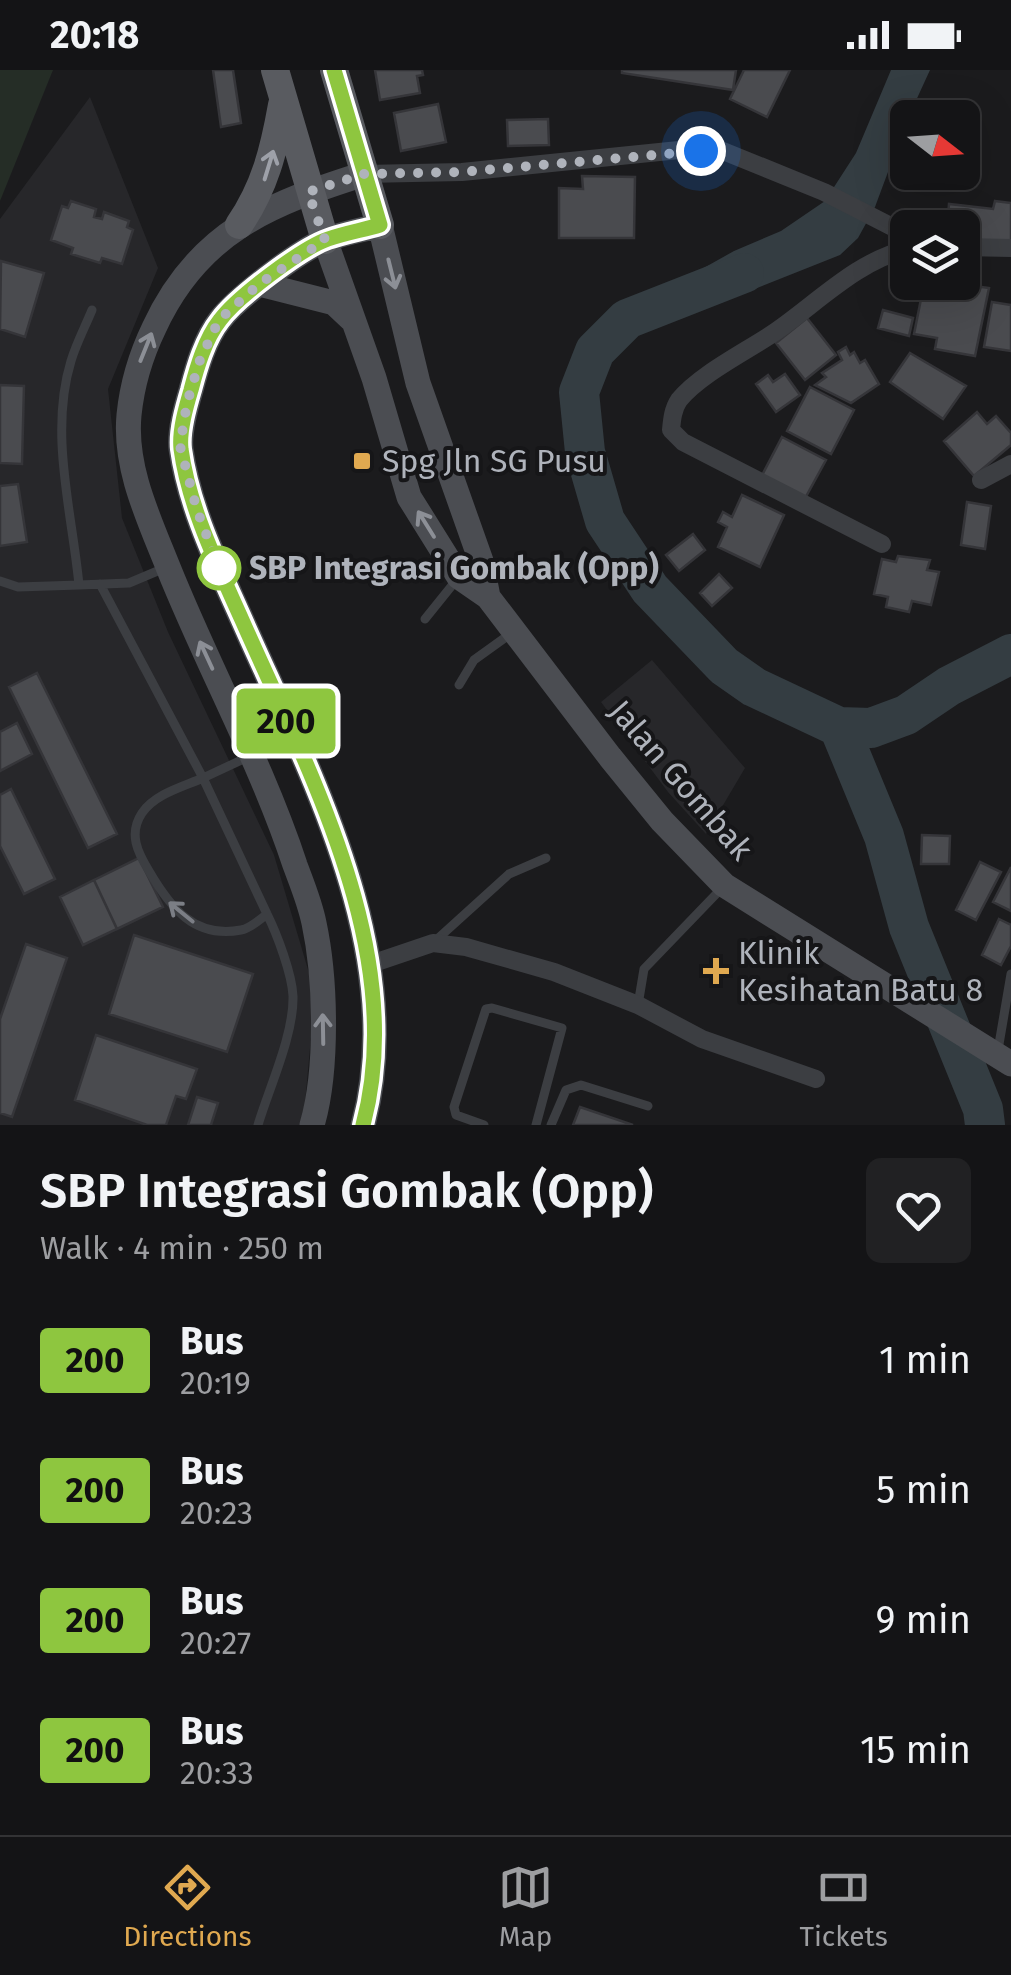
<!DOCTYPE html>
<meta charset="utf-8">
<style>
body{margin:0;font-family:"Fira Sans",sans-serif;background:#212123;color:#f1f3f6;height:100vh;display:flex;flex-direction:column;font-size:38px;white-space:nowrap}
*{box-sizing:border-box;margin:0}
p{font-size:32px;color:#9d9ea1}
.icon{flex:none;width:55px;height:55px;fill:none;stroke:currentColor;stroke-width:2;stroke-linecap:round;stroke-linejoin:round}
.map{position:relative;height:1055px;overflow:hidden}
.side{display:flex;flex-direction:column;background:#141416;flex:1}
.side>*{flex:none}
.badge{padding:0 20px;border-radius:8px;font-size:35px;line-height:65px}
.needle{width:65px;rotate:107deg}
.fabs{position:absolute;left:890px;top:30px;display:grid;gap:20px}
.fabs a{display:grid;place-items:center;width:90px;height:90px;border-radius:15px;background:#141416;box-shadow:0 10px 40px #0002,0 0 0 2px #333335;font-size:50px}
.you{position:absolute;width:50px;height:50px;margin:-25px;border:8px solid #fff;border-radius:50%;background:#1a73e8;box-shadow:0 0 0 15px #1a73e833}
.map>.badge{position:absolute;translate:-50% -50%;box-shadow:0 0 0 5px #fff}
.round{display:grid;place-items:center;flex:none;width:105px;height:105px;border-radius:15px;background:#212123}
.summary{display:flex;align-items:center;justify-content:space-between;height:170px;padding:0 40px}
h1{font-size:48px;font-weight:600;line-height:75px}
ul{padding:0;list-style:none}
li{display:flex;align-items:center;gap:30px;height:130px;padding:0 40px}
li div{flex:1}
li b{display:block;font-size:38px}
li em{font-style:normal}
li .badge{min-width:110px;font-weight:700;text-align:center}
.status{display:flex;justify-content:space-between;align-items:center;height:70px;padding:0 50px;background:#141416;direction:ltr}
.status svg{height:28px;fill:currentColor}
.dock{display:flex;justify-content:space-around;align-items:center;height:140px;border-top:2px solid #333335;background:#141416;font-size:28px;color:#9d9ea1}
.dock a{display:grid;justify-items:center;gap:5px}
.dock .on{color:#e0a950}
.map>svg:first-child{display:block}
.built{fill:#27272a}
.green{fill:#252d26}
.water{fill:#343d42}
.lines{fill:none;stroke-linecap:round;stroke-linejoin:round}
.river{stroke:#343d42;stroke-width:40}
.building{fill:#4a4b4f;stroke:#353539;stroke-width:2.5}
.service{stroke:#3c3e42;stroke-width:9}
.minor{stroke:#3c3e42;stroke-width:18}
.secondary{stroke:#4b4d52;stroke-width:25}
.primary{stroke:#595b60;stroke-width:28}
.oneway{stroke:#9ea1a9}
.oneway2{stroke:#8c8f96}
.oneway3{stroke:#7b7e85}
.line-casing{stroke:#fff;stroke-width:22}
.line{stroke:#8ec63f;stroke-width:15}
.walk{stroke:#afb3bb;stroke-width:10;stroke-dasharray:0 18}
.poi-dot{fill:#e0a950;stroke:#161618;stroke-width:4}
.stop-dot{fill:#fff;stroke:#8ec63f;stroke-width:5}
.labels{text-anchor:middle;stroke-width:8;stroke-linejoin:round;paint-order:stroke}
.poi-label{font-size:32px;fill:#afb3bb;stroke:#161618;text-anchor:start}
.stop-label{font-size:32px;font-weight:bold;fill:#afb3bb;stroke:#161618;text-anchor:start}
.street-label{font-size:32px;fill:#afb3bb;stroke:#161618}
</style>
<div class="status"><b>20:18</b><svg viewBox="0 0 49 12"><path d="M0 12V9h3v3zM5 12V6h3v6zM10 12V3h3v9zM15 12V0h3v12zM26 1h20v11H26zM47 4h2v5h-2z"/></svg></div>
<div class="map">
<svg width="1011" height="1055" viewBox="0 0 1011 1055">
<rect width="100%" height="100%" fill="#1b1b1d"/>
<path class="built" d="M90,27L158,198L108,319L122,448L168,562L274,785L315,923L303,1055H0V149Z
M652,590L745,698L706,764L668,722L601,632Z"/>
<path class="green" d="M0,0H53L0,131Z"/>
<path class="water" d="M891,0H930L908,48L875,137L858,168L840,185L707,238L684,209L734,181L781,161L825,131L856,83Z"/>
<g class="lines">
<path class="river" d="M744,203L627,249L595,281L579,322L585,382L605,451L650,519L724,596L754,617L839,657L871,658L906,645L949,616L1011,584
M839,657L884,766L909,857L983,1039L985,1055"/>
</g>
<path class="building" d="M213,0H233L241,53L221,57Z
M375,0H422L423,5L417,6L420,23L380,30Z
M622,0H736L733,20L622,3Z
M744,0H790L767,47L730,29Z
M438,34L446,72L401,81L394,43Z
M548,49L549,75L508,76L507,50Z
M582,106L635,107L634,168H559V118L583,119Z
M71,131L96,139L94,147L102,149L104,142L129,151L127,157L133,160L122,194L102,188L100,193L71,184L73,178L51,170L62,136L68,138Z
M995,131L1011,133V176L962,171V158H947L949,134L993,139Z
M1,191L44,203L25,267L0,259Z
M947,212L989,218L975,286L935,279L937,268L914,264L923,219L945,223Z
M992,232L1011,235V281L984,277Z
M883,240L913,248L909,266L878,258Z
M807,248L836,285L805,310L776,273Z
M846,277L850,285L854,282L860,293L865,290L879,314L851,333L815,315L826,307L822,303L842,290L838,282Z
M910,283L966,316L943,349L890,312Z
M785,304L800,325L776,342L756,314L768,305L773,312Z
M0,315L24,316L22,394L0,393Z
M810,317L854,340L831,384L787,361Z
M977,342L987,354L996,346L1011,363V375L974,406L944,371Z
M782,367L826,390L803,432L760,409Z
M18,414L27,472L0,476V416Z
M742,425L784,445L760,497L718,477L727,457L718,452L723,442L732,447Z
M967,432L991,436L985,479L961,475Z
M693,464L705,480L679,501L666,485Z
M898,486L930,490L927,500L939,502L931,535L912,531L909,542L886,537L888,527L874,524L882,489L896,492Z
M719,504L732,518L712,536L700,523Z
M37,603L117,764L88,778L9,617Z
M17,653L32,684L0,701V662Z
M11,719L55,809L24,824L0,776V725Z
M922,765L950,766L949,794H921Z
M139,788L163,837L117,859L94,810Z
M980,792L1001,802L976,850L956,840Z
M1011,797V841L993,832Z
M94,810L117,859L83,875L60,827Z
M999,849L1011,855V876L1001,895L982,885Z
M134,865L253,904L227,982L109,944Z
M26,874L67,888L12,1047L0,1043V949Z
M96,965L197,999L186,1029L176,1026L166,1055H147L75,1030Z
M197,1027L218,1033L211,1055H188Z
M580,1037L633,1055H573Z"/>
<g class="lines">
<path class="service" d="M92,240C85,257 76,274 71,291C49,363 72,442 79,515L129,513L167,497
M0,511L18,517L79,515
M100,514L203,708L250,686
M425,549L458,508
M459,615L474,590L513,562
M434,872L509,804L546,788
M638,935L644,899L721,819
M998,980L1011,904
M258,1055C269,1018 294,965 293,926C292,904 277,864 267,844L203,708C182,717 155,724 142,743C128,764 138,783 149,801C170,837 194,869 241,860C251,858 259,850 267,844
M484,1055L456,1045L454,1037L486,939L492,938L562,958L536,1055
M551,1055L566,1020L581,1015L648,1036"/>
<path class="minor" d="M364,104L462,102L679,80L723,81L824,122L908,165
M962,177L1011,178
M981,410L1011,394
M882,474L683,372L671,360C672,349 673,339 679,330C700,304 747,281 775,262C816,234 858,190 908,179
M371,894L433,873L466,877L554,902L638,935L702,969L816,1009"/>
<path class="secondary" d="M325,170L374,308L409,427L459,507L488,527L610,687L662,751L724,815L1011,994
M259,214L334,233L351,249
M312,1055C328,1000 326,909 314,853C310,833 302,814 295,795C261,692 208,597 168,497C149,449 124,398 129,345C132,315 141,285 154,258C198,162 269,134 364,104
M363,1055C409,885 309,702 242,550C218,496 189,438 181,379C179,361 186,337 191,320C197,297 205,269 220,250C238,227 302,178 328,169C345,163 363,160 380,155L418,313L481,491L488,527"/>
<path class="primary" d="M275,0L325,170
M334,0L380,155
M239,155C265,117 274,80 282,35"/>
</g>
<defs><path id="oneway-shaft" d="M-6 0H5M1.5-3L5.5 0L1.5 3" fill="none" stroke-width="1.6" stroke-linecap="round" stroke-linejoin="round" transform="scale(2.5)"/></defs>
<use class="oneway" href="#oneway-shaft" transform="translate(269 95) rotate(-73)"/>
<g class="oneway2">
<use href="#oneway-shaft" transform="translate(392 204) rotate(76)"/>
<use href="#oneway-shaft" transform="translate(146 277) rotate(-68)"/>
<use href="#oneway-shaft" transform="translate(426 454) rotate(-122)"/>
<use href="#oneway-shaft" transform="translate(206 585) rotate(-115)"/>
<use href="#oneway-shaft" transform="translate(323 959) rotate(-91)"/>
</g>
<use class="oneway3" href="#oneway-shaft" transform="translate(181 842) rotate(-141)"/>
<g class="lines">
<g class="line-casing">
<path id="line" d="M334,0L380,155C363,160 345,163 328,169C302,178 237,227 220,250C205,269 197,297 191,320C186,337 179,361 181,379C189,438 218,496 242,550C309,702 409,885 363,1055"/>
</g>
<use href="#line" class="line"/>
<path class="walk" d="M219,498L197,440L180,376L187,333L200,290L219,250L259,214L325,170L308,122L364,104L462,102L701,81"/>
</g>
<g class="poi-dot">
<rect x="352" y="381" width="20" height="20" rx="5"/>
<path d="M711 886h10v10h10v10h-10v10h-10v-10h-10v-10h10z"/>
</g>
<circle class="stop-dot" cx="219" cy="498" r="20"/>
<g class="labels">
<g class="poi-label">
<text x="382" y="402">Spg Jln SG Pusu</text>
<text x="738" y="894">Klinik<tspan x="738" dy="37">Kesihatan Batu 8</tspan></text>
</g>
<g class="stop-label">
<text x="249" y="509">SBP Integrasi Gombak (Opp)</text>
</g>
<g class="street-label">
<text transform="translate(681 710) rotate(49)" y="11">Jalan Gombak</text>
</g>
</g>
</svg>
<div class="fabs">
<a><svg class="needle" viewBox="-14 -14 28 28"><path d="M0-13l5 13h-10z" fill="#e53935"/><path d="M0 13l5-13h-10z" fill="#9d9ea1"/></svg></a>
<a><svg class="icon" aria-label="layers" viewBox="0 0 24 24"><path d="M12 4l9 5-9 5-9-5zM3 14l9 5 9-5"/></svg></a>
</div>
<div class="you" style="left:701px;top:81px"></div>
<b class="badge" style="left:286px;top:651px;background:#8ec63f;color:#111">200</b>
</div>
<section class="side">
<div class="summary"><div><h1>SBP Integrasi Gombak (Opp)</h1><p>Walk · 4 min · 250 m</p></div><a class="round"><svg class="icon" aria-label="heart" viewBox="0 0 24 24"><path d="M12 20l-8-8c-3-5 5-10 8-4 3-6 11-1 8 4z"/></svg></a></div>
<ul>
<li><span class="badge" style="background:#8ec63f;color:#111">200</span><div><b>Bus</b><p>20:19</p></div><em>1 min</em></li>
<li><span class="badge" style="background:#8ec63f;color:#111">200</span><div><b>Bus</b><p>20:23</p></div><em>5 min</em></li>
<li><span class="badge" style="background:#8ec63f;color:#111">200</span><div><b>Bus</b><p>20:27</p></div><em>9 min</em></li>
<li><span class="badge" style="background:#8ec63f;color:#111">200</span><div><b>Bus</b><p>20:33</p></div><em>15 min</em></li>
</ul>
</section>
<nav class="dock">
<a class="on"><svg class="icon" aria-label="directions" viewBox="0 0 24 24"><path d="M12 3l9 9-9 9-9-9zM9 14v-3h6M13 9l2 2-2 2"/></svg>Directions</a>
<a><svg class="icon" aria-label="map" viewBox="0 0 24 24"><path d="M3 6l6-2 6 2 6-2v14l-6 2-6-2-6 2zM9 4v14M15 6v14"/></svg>Map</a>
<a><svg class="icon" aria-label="tickets" viewBox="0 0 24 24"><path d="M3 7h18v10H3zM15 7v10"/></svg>Tickets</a>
</nav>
